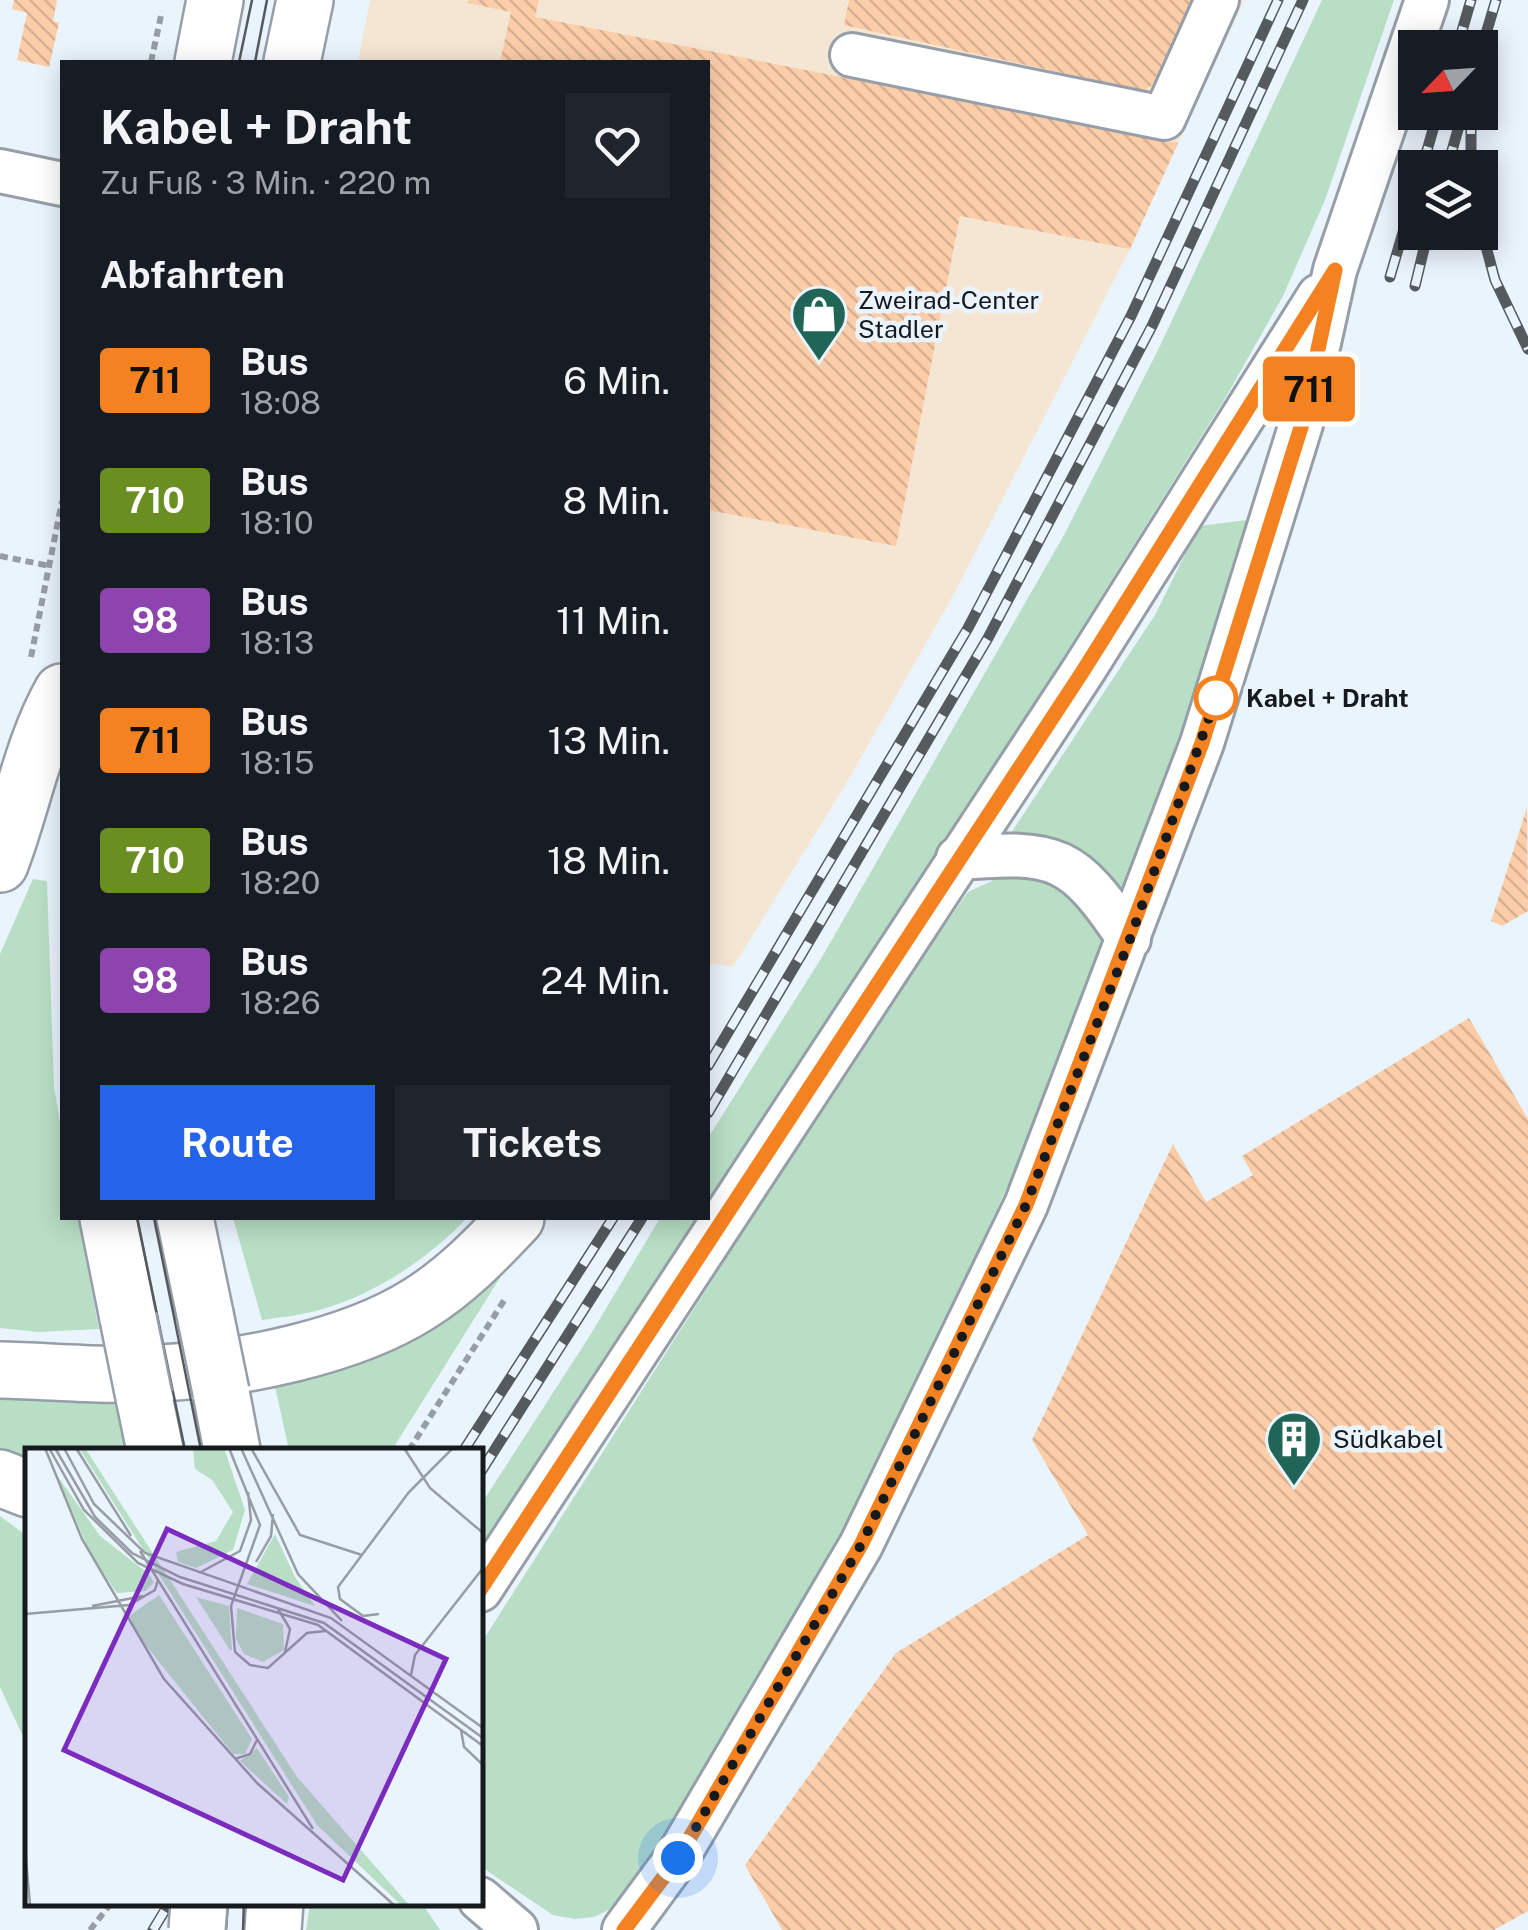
<!DOCTYPE html>
<html lang="de">
<meta charset="utf-8">
<style>
body{margin:0;font-family:"Public Sans",sans-serif;background:#20242c;color:#f1f3f6;height:100vh;display:flex;flex-direction:column;font-size:38px;white-space:nowrap}
*{box-sizing:border-box;margin:0}
p{font-size:32px;color:#9ea1a6}
.icon{flex:none;width:55px;height:55px;fill:none;stroke:currentColor;stroke-width:2;stroke-linecap:round;stroke-linejoin:round}
.map{position:relative;flex:1;overflow:hidden}
.sheet{position:absolute;left:60px;top:60px;width:650px;height:1160px;display:flex;flex-direction:column;background:#171b24;border-radius:0px;box-shadow:0 5px 25px #0003}
.sheet>*{flex:none}
.badge{padding:0 20px;border-radius:8px;font-size:35px;line-height:65px}
.needle{width:65px;rotate:245deg}
.buttons{position:absolute;left:1398px;top:30px;display:grid;gap:20px}
.buttons a{display:grid;place-items:center;width:100px;height:100px;border-radius:0px;background:#171b24;box-shadow:0 5px 25px #0003;font-size:50px}
.you{position:absolute;width:50px;height:50px;margin:-25px;border:8px solid #fff;border-radius:50%;background:#1a73e8;box-shadow:0 0 0 15px #1a73e833}
.map>.badge{position:absolute;translate:-50% -50%;box-shadow:0 0 0 5px #fff}
h2{padding:0 40px;font-size:38px;line-height:90px}
.round{display:grid;place-items:center;flex:none;width:105px;height:105px;border-radius:0px;background:#20242c}
.summary{display:flex;align-items:center;justify-content:space-between;height:170px;padding:0 40px}
h1{font-size:48px;font-weight:700;line-height:75px}
.cta{display:flex;gap:20px;margin-top:auto;padding:20px 40px}
.cta a{flex:1;height:115px;border-radius:0px;background:#2563eb;color:#fff;font-size:40px;font-weight:700;line-height:115px;text-align:center}
.cta a+a{background:#20242c;color:#f1f3f6}
ul{padding:0;list-style:none}
li{display:flex;align-items:center;gap:30px;height:120px;padding:0 40px}
li div{flex:1}
li b{display:block;font-size:38px}
li em{font-style:normal}
li .badge{min-width:110px;font-weight:700;text-align:center}
.map>svg:first-child{display:block}
.commercial{fill:#f5e6d3}
.green{fill:#b8dec5}
.building{fill:url(#building-back-hatch)}
.lines{fill:none;stroke-linecap:round;stroke-linejoin:round}
.minor-casing{stroke:#969ea7;stroke-width:48}
.major-casing{stroke:#969ea7;stroke-width:60}
.path{stroke:#969da4;stroke-width:6;stroke-dasharray:8 5;stroke-linecap:butt}
.minor{stroke:#fff;stroke-width:42}
.major{stroke:#fff;stroke-width:55}
.tram{stroke:#555a5e;stroke-width:2.5}
.rail-casing{stroke:#555a5e;stroke-width:11}
.rail{stroke:#eaf4fd;stroke-width:8;stroke-dasharray:22;stroke-linecap:butt}
.major-bridge-casing{stroke:#969ea7;stroke-width:60;stroke-linecap:butt}
.major-bridge{stroke:#fff;stroke-width:55}
.line-casing{stroke:#fff;stroke-width:22}
.line{stroke:#f58220;stroke-width:15}
.walk{stroke:#171a1d;stroke-width:10;stroke-dasharray:0 18}
.stop-dot{fill:#fff;stroke:#f58220;stroke-width:5}
.labels{text-anchor:middle;stroke-width:9;stroke-linejoin:round;paint-order:stroke}
.poi-label{font-size:25px;fill:#171a1d;stroke:#eaf4fd;text-anchor:start}
.stop-label{font-size:25px;font-weight:bold;fill:#171a1d;stroke:#eaf4fd;text-anchor:start}
.inset-road{fill:none;stroke:#969da3;stroke-width:2.5}
.view{fill:#7b2cbf;fill-opacity:0.15;stroke:#7b2cbf;stroke-width:5}
.inset-edge{fill:none;stroke:#171a1d;stroke-width:5}
</style>
<div class="map">
<svg width="1528" height="1930" viewBox="0 0 1528 1930">
<defs>
<pattern id="building-back-hatch" width="6" height="6" patternUnits="userSpaceOnUse" patternTransform="scale(2.5)"><rect width="6" height="6" fill="#fccda9"/><path d="M-1 5l2 2M0 0l6 6M5-1l2 2" fill="none" stroke="#d7af91"/></pattern>
</defs>
<rect width="100%" height="100%" fill="#eaf4fd"/>
<path class="commercial" d="M370,0H1244L1130,249L955,592L846,784L733,967L708,963V62H358Z"/>
<path class="green" d="M1322,0H1394L1325,200L1283,296L1226,397L1001,757L708,1216V1138L822,957L1064,535L1159,348Z
M1247,520L1193,719L1127,897L1084,857L1007,839L1155,615L1199,526Z
M1021,875C1053,881 1084,895 1099,925C1103,933 1101,948 1102,957L1015,1170L886,1451L690,1800L619,1905L594,1917L575,1919L553,1915L480,1866V1645L842,1076L938,935L968,892L998,878Z
M33,879L47,881L54,1087L62,1133V1218H78L99,1329L38,1332L0,1328V954Z
M233,1218H467C429,1258 377,1293 323,1309C304,1315 282,1317 262,1320Z
M660,1218H706L480,1556V1506L589,1337Z
M518,1249L392,1450H289L272,1373Z
M0,1392H115L126,1450H28L27,1462L0,1452Z
M0,1516L27,1536V1745L0,1687Z
M310,1903H422L440,1930H306Z"/>
<path class="building" d="M14,0H57L53,21L59,23L49,67L17,60L27,13L12,9Z
M469,0H539L535,17L1178,143L1130,249L960,216L896,546L708,510V62H500L511,12L468,3Z
M849,0H1210L1182,63L1144,91L844,25Z
M1527,807L1528,911L1502,926L1491,921Z
M1469,1018L1528,1119V1911L1494,1930H782L745,1865L896,1653L1088,1535L1032,1440L1173,1144L1206,1202L1253,1175L1242,1156Z"/>
<g class="lines">
<g class="minor-casing">
<path id="minor" d="M852,55L1164,118L1217,0
M0,171L62,184
M958,858C1058,850 1073,856 1129,939
M480,1590L1083,671L1319,296
M480,1899L516,1930
M624,1930L677,1858L861,1545L1026,1205L1202,743L1301,424L1335,270L1427,0"/>
</g>
<g class="major-casing">
<path id="major" d="M203,62L215,0
M292,62L305,0
M0,864C22,807 32,745 62,692
M108,1218L128,1318
M185,1218L205,1314
M0,1370C53,1371 108,1377 161,1373C241,1369 351,1347 419,1304C456,1281 487,1249 516,1218
M221,1392L232,1450
M144,1397L155,1450
M0,1478L28,1489
M273,1930L275,1902"/>
</g>
<path class="path" d="M151,62L162,11
M0,556L50,566
M31,657L62,501
M409,1450L505,1299
M90,1930L112,1902"/>
<use href="#minor" class="minor"/>
<use href="#major" class="major"/>
<path class="tram" d="M239,62L252,0
M255,62L267,0
M137,1218L185,1450
M154,1218L201,1450
M226,1930L228,1902
M243,1930L244,1902"/>
<g class="rail-casing">
<path id="rail" d="M1457,48L1471,0
M1480,54L1496,0
M1471,112V168
M1422,168L1438,112
M1447,168L1463,112
M1480,224L1495,280L1528,349
M1390,277L1415,191
M1415,286L1428,232
M708,1066L968,628L1131,316L1278,0
M708,1113L988,638L1152,326L1303,0
M464,1450L613,1218
M480,1473L642,1218
M153,1930L170,1902
M182,1930L200,1902"/>
</g>
<use href="#rail" class="rail"/>
<g class="major-bridge-casing">
<path id="major-bridge" d="M205,1314L221,1392
M128,1318L144,1397
M197,1930L199,1902"/>
</g>
<use href="#major-bridge" class="major-bridge"/>
</g>
<g class="lines">
<g class="line-casing">
<path id="line" d="M480,1590L1083,671L1335,270L1302,424L1202,743L1026,1205L861,1545L678,1858L624,1930"/>
</g>
<use href="#line" class="line"/>
<path class="walk" d="M678,1858L861,1545L1026,1205L1130,939L1216,698"/>
</g>
<defs>
<g id="shop-pin" transform="scale(2.875)"><path d="M0 17L-7.5 6A9.5 9.5 0 1 1 7.5 6Z" fill="#206556" stroke="#eaf4fd"/><path d="M-5-2.5h2.3a2.7 3.5 0 0 1 5.4 0H5L5.5 6h-11ZM-1.5-2.5h3a1.5 2.3 0 0 0-3 0Z" fill="#fff"/></g>
<g id="building-pin" transform="scale(2.875)"><path d="M0 17L-7.5 6A9.5 9.5 0 1 1 7.5 6Z" fill="#206556" stroke="#eaf4fd"/><path d="M-4-6H4V6H1V3H-1V6H-4ZM-2.5-4.3h1.7v1.8h-1.7ZM.8-4.3h1.7v1.8H.8ZM-2.5-1h1.7V.8h-1.7ZM.8-1h1.7V.8H.8Z" fill="#fff"/></g>
</defs>
<g fill-rule="evenodd">
<use href="#shop-pin" x="819" y="314"/>
<use href="#building-pin" x="1294" y="1439"/>
</g>
<circle class="stop-dot" cx="1216" cy="698" r="20"/>
<g class="labels">
<g class="poi-label">
<text x="858" y="309">Zweirad-Center<tspan x="858" dy="29">Stadler</tspan></text>
<text x="1333" y="1448">Südkabel</text>
</g>
<g class="stop-label">
<text x="1246" y="707">Kabel + Draht</text>
</g>
</g>
<g transform="translate(25 1448)">
<rect width="458" height="458" fill="#eaf4fd"/>
<path d="M54,0H60L272,329L384,457H376L292,377ZM168,0H199L220,62L208,102L171,120L153,114L151,104L191,93L208,64L187,32L170,21ZM31,26L75,88L125,127L129,135L120,143L92,145L67,109ZM250,86L270,129L290,158L222,136ZM134,147L227,291L220,306H208L114,189L104,168ZM171,149L204,158L207,202H205ZM212,160L258,176L259,202L238,214L219,206L211,191ZM232,300L264,349L262,356L215,313Z" fill="#b8dec5"/>
<path class="inset-road" d="M20,0L57,91L139,231L232,335L369,457M24,0L59,62L113,115L158,136L293,177L458,298M30,0L70,69L107,105L155,129L299,175L458,290M39,0L69,56L120,105L306,170L458,280M51,0L106,88M204,0L235,77L206,158L210,204L225,217L243,220L282,185L300,183M216,0L273,126L317,173M226,0L275,87L337,107M379,0L405,40L458,85M115,103L288,381M231,114L246,88L248,66M174,125L215,103L226,72L223,44M67,158L118,148M253,161L265,181L260,204M0,166L104,157L130,142L133,132M354,166L338,168L315,151L313,139L384,44L428,0M386,227L390,207L458,120M436,282L439,299L458,317M210,311L225,306L232,292M0,400L5,457"/>
<path class="view" d="M142,81L421,211L318,432L39,302Z"/>
<rect width="458" height="458" class="inset-edge"/>
</g>
</svg>
<div class="buttons">
<a><svg class="needle" viewBox="-14 -14 28 28"><path d="M0-13l5 13h-10z" fill="#e53935"/><path d="M0 13l5-13h-10z" fill="#9ea1a6"/></svg></a>
<a><svg class="icon" aria-label="layers" viewBox="0 0 24 24"><path d="M12 4l9 5-9 5-9-5zM3 14l9 5 9-5"/></svg></a>
</div>
<div class="you" style="left:678px;top:1858px"></div>
<b class="badge" style="left:1309px;top:389px;background:#f58220;color:#111">711</b>
<section class="sheet">
<div class="summary"><div><h1>Kabel + Draht</h1><p>Zu Fuß · 3 Min. · 220 m</p></div><a class="round"><svg class="icon" aria-label="heart" viewBox="0 0 24 24"><path d="M12 20l-8-8c-3-5 5-10 8-4 3-6 11-1 8 4z"/></svg></a></div>
<h2>Abfahrten</h2>
<ul>
<li><span class="badge" style="background:#f58220;color:#111">711</span><div><b>Bus</b><p>18:08</p></div><em>6 Min.</em></li>
<li><span class="badge" style="background:#6b8e23;color:#fff">710</span><div><b>Bus</b><p>18:10</p></div><em>8 Min.</em></li>
<li><span class="badge" style="background:#8e44ad;color:#fff">98</span><div><b>Bus</b><p>18:13</p></div><em>11 Min.</em></li>
<li><span class="badge" style="background:#f58220;color:#111">711</span><div><b>Bus</b><p>18:15</p></div><em>13 Min.</em></li>
<li><span class="badge" style="background:#6b8e23;color:#fff">710</span><div><b>Bus</b><p>18:20</p></div><em>18 Min.</em></li>
<li><span class="badge" style="background:#8e44ad;color:#fff">98</span><div><b>Bus</b><p>18:26</p></div><em>24 Min.</em></li>
</ul>
<div class="cta"><a>Route</a><a>Tickets</a></div>
</section>
</div>
